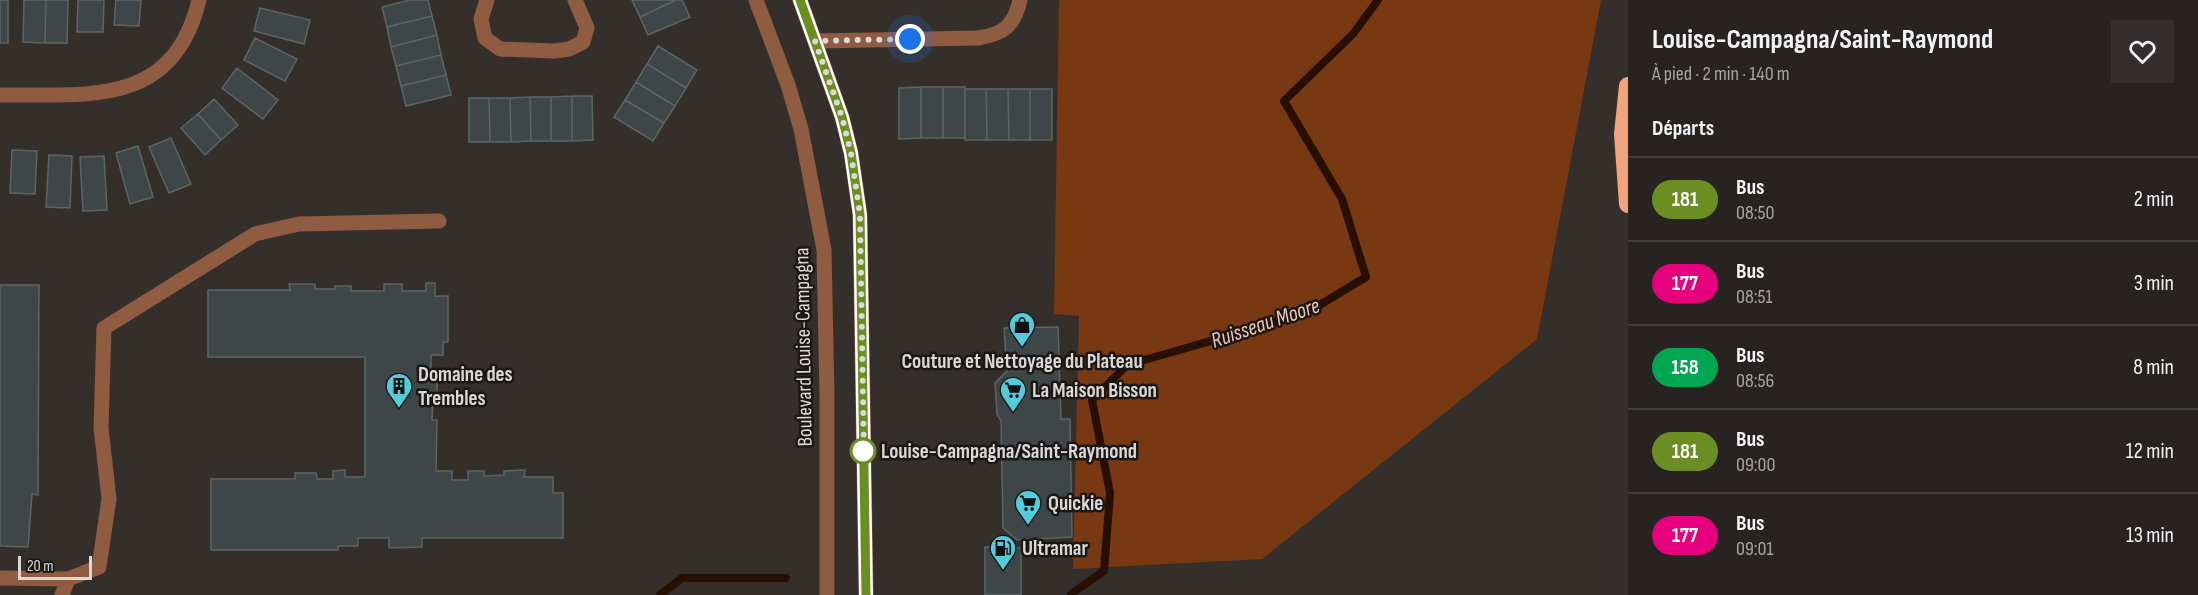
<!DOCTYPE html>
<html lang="fr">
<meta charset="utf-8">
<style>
body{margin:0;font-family:"Sofia Sans Condensed",sans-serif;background:#342f2e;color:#f1f3f6;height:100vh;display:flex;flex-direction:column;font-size:22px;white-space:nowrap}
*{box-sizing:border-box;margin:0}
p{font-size:20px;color:#a5a4a5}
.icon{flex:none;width:33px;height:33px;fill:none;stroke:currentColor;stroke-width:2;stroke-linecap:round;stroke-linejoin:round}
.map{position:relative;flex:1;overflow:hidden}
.drawer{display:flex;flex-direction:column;background:#282321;width:570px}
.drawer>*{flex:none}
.badge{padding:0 12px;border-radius:20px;font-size:21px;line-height:39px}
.scale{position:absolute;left:18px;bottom:15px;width:74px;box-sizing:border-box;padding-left:6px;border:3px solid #dcd8d6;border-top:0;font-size:16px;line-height:21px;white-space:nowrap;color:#dcd8d6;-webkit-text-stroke:4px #1a1716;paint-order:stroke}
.you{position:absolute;width:30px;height:30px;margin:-15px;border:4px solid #fff;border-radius:50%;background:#1a73e8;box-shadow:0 0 0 9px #1a73e833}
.map>.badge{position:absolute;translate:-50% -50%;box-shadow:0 0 0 3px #fff}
h2{padding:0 24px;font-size:22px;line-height:54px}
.round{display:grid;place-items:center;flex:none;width:63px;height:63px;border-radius:0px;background:#342f2e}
.head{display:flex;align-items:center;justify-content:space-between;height:102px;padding:0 24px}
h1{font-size:28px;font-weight:700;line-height:45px}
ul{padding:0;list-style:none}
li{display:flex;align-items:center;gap:18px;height:84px;padding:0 24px;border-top:2px solid #44403f}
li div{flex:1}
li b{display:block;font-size:22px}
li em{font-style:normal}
li .badge{min-width:66px;font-weight:700;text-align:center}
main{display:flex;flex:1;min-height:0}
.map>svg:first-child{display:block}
.green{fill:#783812}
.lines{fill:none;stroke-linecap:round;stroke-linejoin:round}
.stream{stroke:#270f03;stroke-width:8}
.building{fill:#3e4647;stroke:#5c6566;stroke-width:1.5}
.minor{stroke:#8f5b41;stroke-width:15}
.highway{stroke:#f1a47e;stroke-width:18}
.line-casing{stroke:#fff;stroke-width:14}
.line{stroke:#6b8e23;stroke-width:9}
.walk{stroke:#dcd8d6;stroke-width:6;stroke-dasharray:0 10.8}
.stop-dot{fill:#fff;stroke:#6b8e23;stroke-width:3}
.labels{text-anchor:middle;stroke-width:5;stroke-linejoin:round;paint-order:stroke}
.street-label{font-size:21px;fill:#dcd8d6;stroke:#1a1716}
.poi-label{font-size:21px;font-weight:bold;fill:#dcd8d6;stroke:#1a1716;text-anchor:start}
.stop-label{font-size:21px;font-weight:bold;fill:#dcd8d6;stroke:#1a1716;text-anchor:start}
.water-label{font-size:22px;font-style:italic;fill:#f2c6b1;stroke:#1a1716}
</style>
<main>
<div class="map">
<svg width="1628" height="595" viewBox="0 0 1628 595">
<rect width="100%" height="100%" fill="#352f2c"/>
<path class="green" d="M1059,0H1601L1537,339L1262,559L1073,569L1079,316L1054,314Z"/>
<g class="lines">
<path class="stream" d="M1071,594L1104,571L1110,493L1092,400L1127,365L1273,323L1318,306L1366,277L1342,199L1284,101L1353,34L1378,0
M660,595L682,578H786"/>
</g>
<path class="building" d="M0,0H8V43H0Z
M24,0H46L45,43L23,42Z
M46,0H68L67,43H45Z
M78,0H104L103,32H77Z
M116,0H141L139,26L114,25Z
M410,0H428L432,16L387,27L382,7Z
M632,0H676L640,17Z
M676,0H682L690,17L648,35L640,17Z
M260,8L310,20L304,44L254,31Z
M432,16L437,35L391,47L387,27Z
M437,35L441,55L396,66L391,47Z
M255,38L297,59L285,81L244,60Z
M658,46L697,70L686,88L647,64Z
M441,55L446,75L401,86L396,66Z
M647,64L686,88L675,106L636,82Z
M237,68L278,100L263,119L222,88Z
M446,75L451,95L406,106L401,86Z
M636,82L675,106L664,123L625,100Z
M921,87V138L899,139V88Z
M921,87H943V138H921Z
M943,87H965V138H943Z
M965,89H986L987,140H965Z
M986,89H1008L1009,140H987Z
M1008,89H1030V140H1009Z
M1030,89H1052V140H1030Z
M572,96H592L593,140L572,141Z
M572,96V141H551V97Z
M530,97H551V141H531Z
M530,97L531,141L511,142L510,98Z
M469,98H489L490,142H469Z
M489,98H510L511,142H490Z
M214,99L238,125L221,140L198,114Z
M625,100L664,123L653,141L614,117Z
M198,114L221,140L205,155L181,128Z
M171,138L191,184L169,193L149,147Z
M138,146L153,197L130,204L116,153Z
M12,150L37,151L35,194L10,193Z
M49,155L72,156L70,208L46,207Z
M104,156L107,210L83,211L80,157Z
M426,283H435V296H448V342H443V355H431V376H437V399H433L432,420H437L436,471H452V480H468V471H484V476L504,475V471L525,470L524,477H553V493H563V538H422V547L389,548V538H358V546H338V550H211V479H295V473H316L317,479H333V471L345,470V477H365V357H208V290H290L289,284H315V289H335V286H351V291H384V284H402V291H426Z
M0,285H39L38,495L32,494L28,547L0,546Z
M1058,327L1061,419H1070L1072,537L1017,540L1003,528L1001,421L997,414L995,383L1007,371L1004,328Z
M985,547L1021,548V595H985Z"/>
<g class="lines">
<path class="minor" d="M487,0L481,19L485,38L500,49L554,51L569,49L583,42L587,28L575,0
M756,0L788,85L801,129L824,250L827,396V595
M800,0L842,117L851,153L860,215L866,595
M815,41L978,38C1004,34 1014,26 1020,0
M0,95C88,94 173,108 199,0
M0,578L68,579
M62,595L68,579L99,567L109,499L101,428L104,328L255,234L299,224L439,221"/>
<path class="highway" d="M1628,86L1623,134L1628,204"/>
</g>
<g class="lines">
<g class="line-casing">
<path id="line" d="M800,0L842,117L851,153L860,215L866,595"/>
</g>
<use href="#line" class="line"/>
<path class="walk" d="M863,451L864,459L860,215L851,153L842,117L815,41L910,39"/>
</g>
<defs>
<g id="shop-pin" transform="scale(1.35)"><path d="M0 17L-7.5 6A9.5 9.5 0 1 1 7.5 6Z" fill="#53cbdb" stroke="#1a1716"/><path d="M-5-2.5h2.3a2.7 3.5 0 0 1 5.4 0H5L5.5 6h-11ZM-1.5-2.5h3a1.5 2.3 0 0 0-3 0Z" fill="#111"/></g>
<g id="building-pin" transform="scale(1.35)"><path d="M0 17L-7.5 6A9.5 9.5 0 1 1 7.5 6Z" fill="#53cbdb" stroke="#1a1716"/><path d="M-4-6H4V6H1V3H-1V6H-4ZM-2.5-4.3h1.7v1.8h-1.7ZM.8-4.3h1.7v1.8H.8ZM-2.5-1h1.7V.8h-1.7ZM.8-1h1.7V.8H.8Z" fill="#111"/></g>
<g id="supermarket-pin" transform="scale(1.35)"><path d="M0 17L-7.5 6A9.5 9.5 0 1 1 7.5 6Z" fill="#53cbdb" stroke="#1a1716"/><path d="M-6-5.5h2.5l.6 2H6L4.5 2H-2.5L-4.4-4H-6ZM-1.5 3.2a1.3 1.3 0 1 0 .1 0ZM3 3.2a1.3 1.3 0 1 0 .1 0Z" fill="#111"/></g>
<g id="fuel-pin" transform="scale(1.35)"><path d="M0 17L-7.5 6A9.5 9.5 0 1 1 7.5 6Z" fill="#53cbdb" stroke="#1a1716"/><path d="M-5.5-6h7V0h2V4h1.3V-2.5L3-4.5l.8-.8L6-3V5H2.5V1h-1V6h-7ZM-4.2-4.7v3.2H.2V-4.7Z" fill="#111"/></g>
</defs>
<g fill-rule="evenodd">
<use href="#shop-pin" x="1022" y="325"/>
<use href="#building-pin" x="399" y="386"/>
<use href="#supermarket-pin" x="1013" y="390"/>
<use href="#supermarket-pin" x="1028" y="503"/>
<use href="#fuel-pin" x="1003" y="548"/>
</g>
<circle class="stop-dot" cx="863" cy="451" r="12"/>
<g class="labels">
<g class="street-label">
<text transform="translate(803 347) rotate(-91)" y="7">Boulevard Louise-Campagna</text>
</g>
<g class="poi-label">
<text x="1022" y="368" text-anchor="middle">Couture et Nettoyage du Plateau</text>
<text x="418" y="381">Domaine des<tspan x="418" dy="24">Trembles</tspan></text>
<text x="1032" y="397">La Maison Bisson</text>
<text x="1048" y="510">Quickie</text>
<text x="1022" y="555">Ultramar</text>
</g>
<g class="stop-label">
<text x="881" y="458">Louise-Campagna/Saint-Raymond</text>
</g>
<g class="water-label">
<text transform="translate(1265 322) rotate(-19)" y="8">Ruisseau Moore</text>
</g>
</g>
</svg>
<div class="scale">20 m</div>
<div class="you" style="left:910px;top:39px"></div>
</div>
<section class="drawer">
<div class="head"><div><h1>Louise-Campagna/Saint-Raymond</h1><p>À pied · 2 min · 140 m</p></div><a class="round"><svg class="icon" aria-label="heart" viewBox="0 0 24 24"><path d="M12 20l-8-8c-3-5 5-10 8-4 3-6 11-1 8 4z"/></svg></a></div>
<h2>Départs</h2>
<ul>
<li><span class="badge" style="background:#6b8e23;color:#fff">181</span><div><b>Bus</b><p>08:50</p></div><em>2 min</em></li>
<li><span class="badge" style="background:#e6007e;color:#fff">177</span><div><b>Bus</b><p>08:51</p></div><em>3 min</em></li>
<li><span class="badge" style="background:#00a651;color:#fff">158</span><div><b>Bus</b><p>08:56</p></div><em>8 min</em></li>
<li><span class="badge" style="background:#6b8e23;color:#fff">181</span><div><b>Bus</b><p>09:00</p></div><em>12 min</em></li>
<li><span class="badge" style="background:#e6007e;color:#fff">177</span><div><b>Bus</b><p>09:01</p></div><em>13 min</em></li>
</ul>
</section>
</main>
